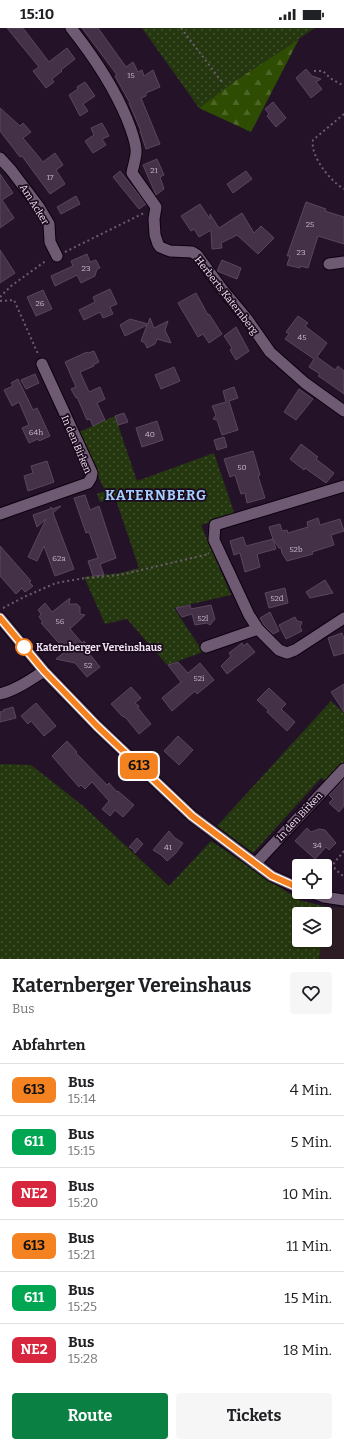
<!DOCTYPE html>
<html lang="de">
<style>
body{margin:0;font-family:Bitter,serif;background:#f6f6f6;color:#202124;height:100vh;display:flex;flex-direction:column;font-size:15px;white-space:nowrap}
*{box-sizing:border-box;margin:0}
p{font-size:13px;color:#757577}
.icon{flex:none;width:22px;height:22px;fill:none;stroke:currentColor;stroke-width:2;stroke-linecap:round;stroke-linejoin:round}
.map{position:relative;height:931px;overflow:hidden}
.details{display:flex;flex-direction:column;background:#fff;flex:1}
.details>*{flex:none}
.badge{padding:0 8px;border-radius:6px;font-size:14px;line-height:26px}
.controls{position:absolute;left:292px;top:831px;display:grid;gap:8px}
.controls a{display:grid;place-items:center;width:40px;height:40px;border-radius:4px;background:#fff;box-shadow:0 1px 3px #0004;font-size:20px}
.map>.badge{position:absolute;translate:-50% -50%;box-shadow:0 0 0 2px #fff}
h2{padding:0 12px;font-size:15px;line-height:36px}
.round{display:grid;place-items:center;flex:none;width:42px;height:42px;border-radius:4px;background:#f6f6f6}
.summary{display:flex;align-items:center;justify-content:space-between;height:68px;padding:0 12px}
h1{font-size:19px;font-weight:700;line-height:30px}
.primary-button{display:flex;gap:8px;margin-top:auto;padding:8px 12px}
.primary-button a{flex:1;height:46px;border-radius:4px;background:#0b8043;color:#fff;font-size:16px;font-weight:700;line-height:46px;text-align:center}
.primary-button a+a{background:#f6f6f6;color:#202124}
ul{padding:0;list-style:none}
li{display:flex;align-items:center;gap:12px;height:52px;padding:0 12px;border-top:1px solid #e0e0e0}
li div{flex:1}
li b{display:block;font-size:15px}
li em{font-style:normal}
li .badge{min-width:44px;font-weight:700;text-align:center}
.status{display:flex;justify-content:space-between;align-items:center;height:28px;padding:0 20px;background:#fff;direction:ltr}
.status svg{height:11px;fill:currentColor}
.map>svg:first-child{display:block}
.education{fill:#2d1c23}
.green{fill:url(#green-dots)}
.forest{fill:url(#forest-firs)}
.building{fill:#443148;stroke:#5a465d}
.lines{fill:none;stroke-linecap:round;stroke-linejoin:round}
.minor-casing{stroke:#0d0110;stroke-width:13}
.path{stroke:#6b5c6e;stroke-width:2;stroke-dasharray:2 3;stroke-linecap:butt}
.minor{stroke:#6e5a72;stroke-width:11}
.line-casing{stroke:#fff;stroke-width:9}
.line{stroke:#f58220;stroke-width:6}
.stop-dot{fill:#fff;stroke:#f58220;stroke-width:2}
.labels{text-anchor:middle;stroke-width:3.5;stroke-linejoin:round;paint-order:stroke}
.number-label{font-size:8px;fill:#c4b6c7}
.street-label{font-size:10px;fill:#efe3f1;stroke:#1b0a1e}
.stop-label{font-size:10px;font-weight:bold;fill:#efe3f1;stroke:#1b0a1e;text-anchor:start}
.district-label{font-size:14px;font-weight:bold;letter-spacing:1px;fill:#a5cefe;stroke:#1b0a1e}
</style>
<div class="status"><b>15:10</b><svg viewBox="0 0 49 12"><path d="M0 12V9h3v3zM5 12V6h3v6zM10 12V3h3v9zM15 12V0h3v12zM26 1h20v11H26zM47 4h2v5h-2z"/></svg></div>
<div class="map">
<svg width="344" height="931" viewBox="0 0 344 931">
<defs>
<pattern id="green-dots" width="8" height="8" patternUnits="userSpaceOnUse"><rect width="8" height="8" fill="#24370e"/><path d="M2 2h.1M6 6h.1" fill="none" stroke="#445432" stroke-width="1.8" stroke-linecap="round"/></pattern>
<pattern id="forest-firs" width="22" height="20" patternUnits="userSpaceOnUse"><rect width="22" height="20" fill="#2e4d02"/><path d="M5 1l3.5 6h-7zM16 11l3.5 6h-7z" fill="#4d6627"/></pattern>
</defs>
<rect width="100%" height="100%" fill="#241328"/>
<path class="education" d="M327,879L344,880V931H319L322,912H325V891Z"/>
<path class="green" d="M142,0H315L235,53L199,80Z
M115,388L137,453L214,425L235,487L201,497L231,567L174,580L203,624L167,637L127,591L105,596L84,549L120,545L139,540L115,469L100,474L97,466L105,463L79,404Z
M331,673L344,685V734L326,754L321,750L253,825L217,798Z
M0,736L31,737L82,777L169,858L211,813L299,872L327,879L325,891V886H299V912H322L319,931H0Z"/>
<path class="forest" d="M299,11L251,104L199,80L235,53Z"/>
<path class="building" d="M7,0H23L49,34L67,20L75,31L61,42L62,43L52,51L54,54L46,60L33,43L39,39Z
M82,0H98L126,39L133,34L138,44L142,42L144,48L153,42L160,59L146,65V68L141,70L160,116L146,121L140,103H141L129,75H130L115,48L117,47Z
M306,41L312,48L321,51L316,54L322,61L311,70L296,50Z
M85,54L95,68L83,76L88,83L80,88L69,67L78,61L77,59Z
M273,74L286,90L276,99L267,88L269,86L265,81Z
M0,80L20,98L23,95L31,104L23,110L43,134L55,125L63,137L56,142L65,156L50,166L22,128L20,129L0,103Z
M102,95L109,108L102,111L106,117L93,125L85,113L94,107L91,100Z
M157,131L164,147L160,149L164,161L156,167L143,137Z
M120,143L146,176L139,181L113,149Z
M246,143L252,151L233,165L227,156Z
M0,146L13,165L2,172L14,190L0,200Z
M76,168L80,176L61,186L57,179Z
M306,174L326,181L325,183L344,189V216L318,208L308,240L300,238V240L287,237L290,228H287Z
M200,176L210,191V186L219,200L242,185L254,205L261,198L274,210L258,226L237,207L221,215L222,220L212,221L211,202L199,209L194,201L191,203L181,188Z
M0,222L15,245L0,255Z
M87,226L90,234L96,232L100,240L97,241L95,248L81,255L77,247L55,258L51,248L73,238L71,233Z
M222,232L241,240L237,251L217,243Z
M110,261L117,276L110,279L113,286L103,290L100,284L84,292L79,282L95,274L93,269Z
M43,262L52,281L36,288L27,269Z
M196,265L208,287L209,286L222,306L209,315L203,306L198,309L178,275Z
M298,288L308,295L305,298L327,315L317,329L335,342L338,338L344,343V366L323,351L318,348L320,346L309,339L314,331L285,311L289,306L286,304Z
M150,290L154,300L168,293L165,302L171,315L157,311L155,316L147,320L145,315L141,313L147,297L125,308L120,297L130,291L148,296Z
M236,299L249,323L236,332L230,322L232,320L224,308Z
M94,323L99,334L93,337L94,338L80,344L89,364L100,359L105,371L97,375L105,392L93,398L90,391L87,392L77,369L76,370L71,361L76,359L65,334L87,324L88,325Z
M174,339L180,353L161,361L155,347Z
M35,346L39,355L26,361L21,352Z
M18,351L33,382L37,380L50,408L39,413L38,411L29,415L22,400L29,397L19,374L12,378L4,362L13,358L11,355Z
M234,359L238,370L229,373L238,402L222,407L217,392L213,391L216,387L212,378L226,374L223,363Z
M299,361L313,371L296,392L284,384Z
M124,385L128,394L118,397L115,388Z
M157,393L163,412L142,419L136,400Z
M224,409L227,419L217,422L214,412Z
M301,416L318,429L316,431L334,445L326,455L305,440L304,442L290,431Z
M253,423L260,447L258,448L265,470L247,475L245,465L241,466L235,447L230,449L224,431Z
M47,433L54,454L28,463L24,448L33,445L31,438Z
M85,467L90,482L99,478L116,530L100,536L104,547L93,548L88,533L98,530L89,504L86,505L74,470Z
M61,478L53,485L74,541L55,548L44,518L37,533L28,529L46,491L37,499L33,487L50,481L51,479L52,481Z
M318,490L320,497L340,491L344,503L331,507L334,517L312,524L313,526L287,533L282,525L281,520H279L273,511L276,521L257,526L260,539L245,544L240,525L234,527L230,513L243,509L246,518L273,511L269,499L280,496L282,503L287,502L288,505L308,499L307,494Z
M0,518L31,553L29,554L33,558L25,564L22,560L16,566L0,548Z
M325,552L333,565L310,570L306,564Z
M285,560L288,575L269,580L265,565Z
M70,570L69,576H77L80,579V586L85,587L70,601L82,615L84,613L90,621L88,624L100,639L87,649L75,635L56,631L66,623L41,595L43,594L39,589L41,586L38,582L45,575L52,584Z
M190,577L191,581L211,577L215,591L210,597L207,595L195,597L192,586L182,589L176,580Z
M270,584L279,603L273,606L264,597L260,590Z
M295,589L297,593L302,594L300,599L302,603L286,611L279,597Z
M342,605L344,611V625L334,628L328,610Z
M242,615L244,618L247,615L255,624L227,646L221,638L231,628L229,625Z
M178,634L188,645L200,635L214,652L197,666L195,663L172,683L162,670L181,654L168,637Z
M344,656V684L331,664Z
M131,659L141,670L135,675L139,678L138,680L151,696L139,706L126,690L122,688L111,676Z
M269,660L286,676L281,681L295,694L287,703L267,684L268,682L257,672Z
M36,675L56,698L44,708L31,693L28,696L21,688Z
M13,679L16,690L0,694V684L4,683L3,682Z
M178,708L193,722L179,737L164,723Z
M67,713L77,724L76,725L107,757L109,755L117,764L118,763L134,777L123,789L115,782L110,788L102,781L109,773L92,754L85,761L81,757L79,759L52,728Z
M344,751V778L339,784L329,775L333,771L329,767Z
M307,800L311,804L319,801L325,802L336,815L329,822L326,819L315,831L295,813Z
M169,803L175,810L183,815L176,825L167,833L161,827L153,822Z
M137,810L143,816L135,825L133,821L129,819Z"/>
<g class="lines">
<g class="minor-casing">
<path id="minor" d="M71,0C94,29 113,57 127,91C131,101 135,111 136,121C137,128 133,138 132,145L156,179L154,191L155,207L158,216L160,219L170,223L192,224L197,227L222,261L247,291L270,324L305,355L344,383
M0,130L11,142L39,179L49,196L50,214L57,228
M329,236L344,234
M344,458L215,497L214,512L249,587L258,601L279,622L287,625L295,622L344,590
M0,486L88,455L91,450L92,445L42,336
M0,590L44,643L97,698L192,788L272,848L299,860
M206,619L258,601
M0,666C16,662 30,652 44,643
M255,836L344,741
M311,864L324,869L344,872"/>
</g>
<path class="path" d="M181,0L222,54
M314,43H323L330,50L344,58
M344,86L313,112C310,128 330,153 344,161
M65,224L144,185
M0,269L11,258L47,232
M0,273L14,272L38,326
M3,580L24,569L56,555L85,550L120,547L209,526L208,525
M344,823L334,835L335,841L344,849"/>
<use href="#minor" class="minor"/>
</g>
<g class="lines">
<g class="line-casing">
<path id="line" d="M0,590L44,643L97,698L192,788L272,848L299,860"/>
</g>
<use href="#line" class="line"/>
</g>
<circle class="stop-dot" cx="24" cy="619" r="8"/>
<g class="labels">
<g class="number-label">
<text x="131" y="50">15</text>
<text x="154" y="145">21</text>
<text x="50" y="152">17</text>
<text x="310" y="199">25</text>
<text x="301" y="227">23</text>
<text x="86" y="243">23</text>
<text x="40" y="278">26</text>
<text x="302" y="312">45</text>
<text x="36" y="407">64h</text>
<text x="150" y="409">40</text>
<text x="242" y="442">50</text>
<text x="296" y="524">52b</text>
<text x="59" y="533">62a</text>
<text x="277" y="573">52d</text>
<text x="203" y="593">52l</text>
<text x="60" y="596">56</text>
<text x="88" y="640">52</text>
<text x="199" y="653">52i</text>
<text x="317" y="820">34</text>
<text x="168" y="822">41</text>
</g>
<g class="street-label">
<text transform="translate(35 176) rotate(58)" y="4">Am Acker</text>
<text transform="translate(227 267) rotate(52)" y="4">Herberts Katernberg</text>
<text transform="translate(77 416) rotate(67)" y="4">In den Birken</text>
<text transform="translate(299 788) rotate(-47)" y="4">In den Birken</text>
</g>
<g class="stop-label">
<text x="36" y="623">Katernberger Vereinshaus</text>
</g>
<g class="district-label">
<text x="156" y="472">KATERNBERG</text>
</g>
</g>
</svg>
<div class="controls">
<a><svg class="icon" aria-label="locate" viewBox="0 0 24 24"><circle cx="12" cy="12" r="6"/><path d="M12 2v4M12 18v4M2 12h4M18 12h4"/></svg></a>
<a><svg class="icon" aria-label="layers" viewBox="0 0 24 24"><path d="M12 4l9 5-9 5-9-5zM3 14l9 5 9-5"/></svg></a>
</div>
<b class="badge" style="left:139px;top:738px;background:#f58220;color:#111">613</b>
</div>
<section class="details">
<div class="summary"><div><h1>Katernberger Vereinshaus</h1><p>Bus</p></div><a class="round"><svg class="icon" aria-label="heart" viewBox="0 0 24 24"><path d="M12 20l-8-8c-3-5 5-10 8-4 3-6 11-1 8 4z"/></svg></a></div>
<h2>Abfahrten</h2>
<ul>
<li><span class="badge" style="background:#f58220;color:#111">613</span><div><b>Bus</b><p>15:14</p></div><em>4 Min.</em></li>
<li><span class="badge" style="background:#00a651;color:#fff">611</span><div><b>Bus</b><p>15:15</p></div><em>5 Min.</em></li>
<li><span class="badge" style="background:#d7263d;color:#fff">NE2</span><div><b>Bus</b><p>15:20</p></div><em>10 Min.</em></li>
<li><span class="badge" style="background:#f58220;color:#111">613</span><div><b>Bus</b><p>15:21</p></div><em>11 Min.</em></li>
<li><span class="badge" style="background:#00a651;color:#fff">611</span><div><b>Bus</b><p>15:25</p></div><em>15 Min.</em></li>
<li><span class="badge" style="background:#d7263d;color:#fff">NE2</span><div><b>Bus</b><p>15:28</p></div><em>18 Min.</em></li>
</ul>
<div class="primary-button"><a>Route</a><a>Tickets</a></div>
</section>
